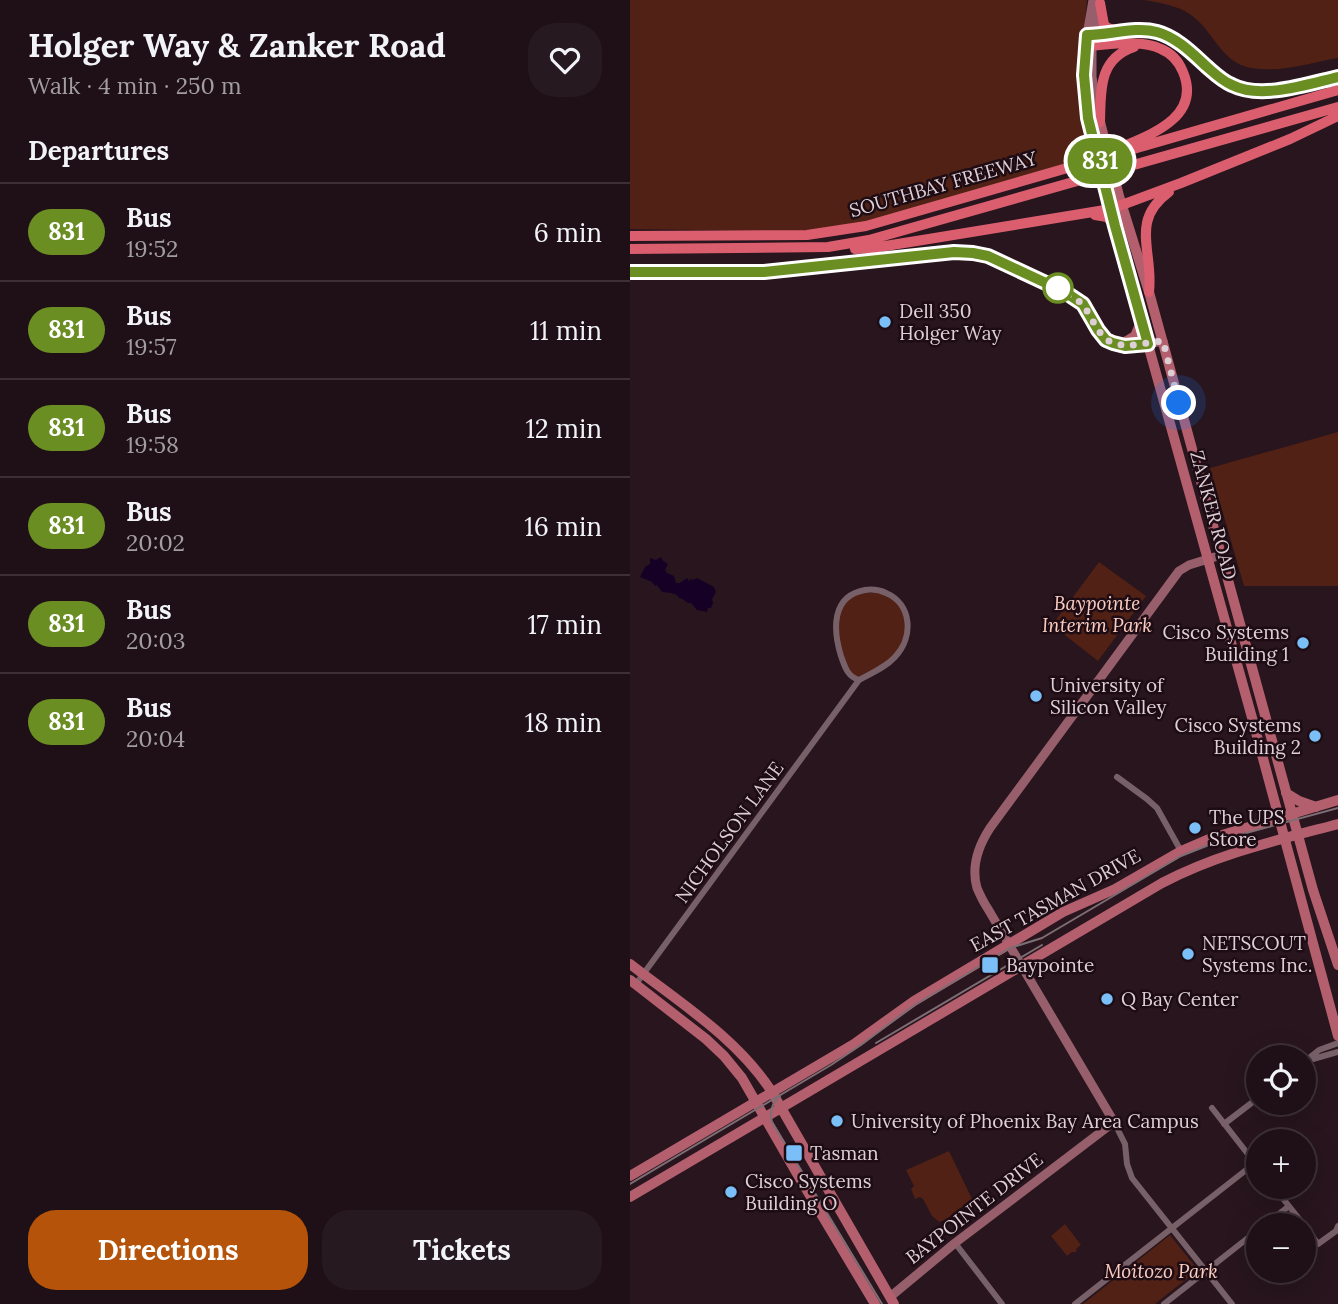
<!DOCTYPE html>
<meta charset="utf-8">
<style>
body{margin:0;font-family:Lora,serif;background:#26191f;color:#f1f3f6;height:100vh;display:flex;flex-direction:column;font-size:26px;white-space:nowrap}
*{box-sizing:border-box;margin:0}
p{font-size:23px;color:#a19da1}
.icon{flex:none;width:38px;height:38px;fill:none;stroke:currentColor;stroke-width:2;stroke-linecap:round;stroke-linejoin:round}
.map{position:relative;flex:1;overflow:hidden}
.panel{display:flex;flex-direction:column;background:#1e1016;width:630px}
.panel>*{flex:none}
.badge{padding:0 14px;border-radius:23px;font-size:24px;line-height:46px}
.controls{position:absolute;left:616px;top:1045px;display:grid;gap:14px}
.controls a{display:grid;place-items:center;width:70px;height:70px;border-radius:50%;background:#1e1016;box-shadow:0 7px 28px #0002,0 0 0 2px #3c3035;font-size:35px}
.you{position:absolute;width:35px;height:35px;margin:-18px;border:5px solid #fff;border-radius:50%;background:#1a73e8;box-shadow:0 0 0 10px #1a73e833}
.map>.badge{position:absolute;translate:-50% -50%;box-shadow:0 0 0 4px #fff}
h2{padding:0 28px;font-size:26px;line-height:63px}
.round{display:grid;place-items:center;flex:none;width:74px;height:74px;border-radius:28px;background:#26191f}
.head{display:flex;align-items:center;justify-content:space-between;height:119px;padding:0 28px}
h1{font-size:33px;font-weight:700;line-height:52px}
.button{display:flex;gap:14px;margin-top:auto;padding:14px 28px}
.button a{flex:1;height:80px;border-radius:28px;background:#b45309;color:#fff;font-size:28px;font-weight:700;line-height:80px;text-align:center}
.button a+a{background:#26191f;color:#f1f3f6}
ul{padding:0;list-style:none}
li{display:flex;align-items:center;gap:21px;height:98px;padding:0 28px;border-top:2px solid #3c3035}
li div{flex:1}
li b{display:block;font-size:26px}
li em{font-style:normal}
li .badge{min-width:77px;font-weight:700;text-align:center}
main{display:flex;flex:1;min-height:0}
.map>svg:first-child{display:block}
.green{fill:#502114}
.water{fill:#160026}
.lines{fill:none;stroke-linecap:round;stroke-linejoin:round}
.street{stroke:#786069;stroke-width:6}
.secondary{stroke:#965f6b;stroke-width:9}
.primary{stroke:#b35f6d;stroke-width:10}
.highway{stroke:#db5e6f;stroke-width:10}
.tram{stroke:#7e6d74;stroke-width:2}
.line-casing{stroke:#fff;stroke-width:16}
.line{stroke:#6b8e23;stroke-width:10}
.walk{stroke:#ddcfd5;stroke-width:7;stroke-dasharray:0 12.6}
.stop-dot{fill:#fff;stroke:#6b8e23;stroke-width:3.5}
.poi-dot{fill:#7abff8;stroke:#1e0c14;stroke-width:2.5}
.labels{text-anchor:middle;stroke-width:5;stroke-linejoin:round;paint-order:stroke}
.street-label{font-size:19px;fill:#ddcfd5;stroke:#1e0c14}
.poi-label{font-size:19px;fill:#ddcfd5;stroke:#1e0c14;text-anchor:start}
.park-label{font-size:19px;font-style:italic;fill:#fbcdc1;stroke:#1e0c14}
</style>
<main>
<section class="panel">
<div class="head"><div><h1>Holger Way &amp; Zanker Road</h1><p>Walk · 4 min · 250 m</p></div><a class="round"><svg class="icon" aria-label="heart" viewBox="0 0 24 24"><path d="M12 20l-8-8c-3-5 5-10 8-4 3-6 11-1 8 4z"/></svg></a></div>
<h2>Departures</h2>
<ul>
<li><span class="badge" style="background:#6b8e23;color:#fff">831</span><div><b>Bus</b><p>19:52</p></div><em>6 min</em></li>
<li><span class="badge" style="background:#6b8e23;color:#fff">831</span><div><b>Bus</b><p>19:57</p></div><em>11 min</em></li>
<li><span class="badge" style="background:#6b8e23;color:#fff">831</span><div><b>Bus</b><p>19:58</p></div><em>12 min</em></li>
<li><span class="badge" style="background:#6b8e23;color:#fff">831</span><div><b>Bus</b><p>20:02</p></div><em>16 min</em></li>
<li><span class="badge" style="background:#6b8e23;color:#fff">831</span><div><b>Bus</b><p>20:03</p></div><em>17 min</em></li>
<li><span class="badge" style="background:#6b8e23;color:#fff">831</span><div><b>Bus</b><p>20:04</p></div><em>18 min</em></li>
</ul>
<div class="button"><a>Directions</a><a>Tickets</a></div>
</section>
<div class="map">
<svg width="708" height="1304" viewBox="0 0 708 1304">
<rect width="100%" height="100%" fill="#28151d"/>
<path class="green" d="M0,0H457L451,59L465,159L205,232L0,229Z
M514,0H708V58C680,63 650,73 621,68C590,62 584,31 561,15C547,5 530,3 514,0Z
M708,432V586H614L580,468Z
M469,562L516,596L468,661L422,625Z
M231,593H250L269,603L276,618L274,638L267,653L256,662L230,678C226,676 222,675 220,672C217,669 215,660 214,656C205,632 203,604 231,593Z
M319,1151L342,1199L315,1220L309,1222L302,1216L293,1199L290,1197L285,1199L281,1189L284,1186L276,1170Z
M435,1224L451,1245L446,1249L447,1251L445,1252H442L437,1256L421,1236Z
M540,1235L568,1270L525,1304H453Z"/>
<path class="water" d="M31,557L33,561L38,564L35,570L37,573L44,576L46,583H50L57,578L60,582V579L63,580L67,578L84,587L86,592L82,599L83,603L81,608H78L77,612L67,610L61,603H58L51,598L50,599C47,592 38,593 32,592L27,585L25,586L22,582L10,577L15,567L20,564V558L26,560Z"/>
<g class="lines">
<path class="street" d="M487,777L517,799L527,808L551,851
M6,984L229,680C242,673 256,667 265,657C284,637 282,604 256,593C250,590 242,589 235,590C201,596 203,630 211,656C215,667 217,676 229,680
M676,1061L708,1052
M674,1062L689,1050L708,1043
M582,1108L628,1167
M484,1122L495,1144L497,1164L502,1178L602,1304
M594,1124L628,1098
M643,1186L674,1225
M635,1225L659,1206
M674,1225L688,1244L706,1231L708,1226
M325,1243L372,1304
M445,1304L625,1163
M534,1304L628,1230"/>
<path class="secondary" d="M457,35L463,0
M468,114L462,77V46L469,7
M0,272H134L324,252C333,252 342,252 351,254C370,258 439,290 452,304C463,315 465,334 480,342C496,350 516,344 533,341
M260,1297L325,1243L484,1122L358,909C354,903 350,895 347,888C341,867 349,845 360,828L549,571L559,565L591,555"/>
<path class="primary" d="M457,35L454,75L456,105L485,226L621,714L708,1036
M470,122L489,196L519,292L683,890L708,965
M490,345L505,336L512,320
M656,793L669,801L686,807
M0,964C50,1003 107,1038 142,1092L264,1304
M0,980L76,1039L94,1056L112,1078L169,1177L245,1304
M0,1176L224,1044L284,1001L433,912L485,889L551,851L579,839L708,800
M0,1197L532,883C587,854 648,840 708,824"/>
<path class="highway" d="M470,3L474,25L478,28L486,31
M457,35C480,35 506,26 527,32C546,37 562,53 576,66C584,73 592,81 602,85C631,100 677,84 708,77
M456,46C479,45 509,39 531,49C541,53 549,62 553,72C571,115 525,133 494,146
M470,122C471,91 468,59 504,47
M465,215L477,217L485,226
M0,236L177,235L236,226L708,90
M0,249L198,247L239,240L708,107
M225,249L243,248L311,237L481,209L551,183L660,139L708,116
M519,292C524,252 499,221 539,192"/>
<path class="tram" d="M246,1043L412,945
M150,1096C141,1104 139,1112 142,1122L252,1304
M0,1184L201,1065L231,1045L283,1006L380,948L412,938L551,856L594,839L708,808"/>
</g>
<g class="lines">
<g class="line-casing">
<path id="line" d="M0,272H134L324,252L343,253L358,256L435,292L453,304L468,330L476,340L483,343L495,346L518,344L485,226L458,118L454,75L457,35C480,35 506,26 527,32C546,37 562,53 576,66C584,73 592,81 602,85C631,100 678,84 708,77"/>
</g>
<use href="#line" class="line"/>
<path class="walk" d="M428,288L453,304L468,330L476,340L495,346L533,341L549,403"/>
</g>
<circle class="stop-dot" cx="428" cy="288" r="14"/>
<g class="poi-dot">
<circle cx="255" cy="322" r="7"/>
<circle cx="673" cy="643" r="7"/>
<circle cx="406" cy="696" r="7"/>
<circle cx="685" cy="736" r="7"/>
<circle cx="565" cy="828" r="7"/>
<circle cx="558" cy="954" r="7"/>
<rect x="351" y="956" width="18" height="18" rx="3.5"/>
<circle cx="477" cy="999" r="7"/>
<circle cx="207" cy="1121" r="7"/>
<rect x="155" y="1144" width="18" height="18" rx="3.5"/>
<circle cx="101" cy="1192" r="7"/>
</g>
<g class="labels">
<g class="street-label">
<text transform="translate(313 184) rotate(-16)" y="7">SOUTHBAY FREEWAY</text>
<text transform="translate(584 515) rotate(75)" y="7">ZANKER ROAD</text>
<text transform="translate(99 832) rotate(-54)" y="7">NICHOLSON LANE</text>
<text transform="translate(425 900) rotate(-29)" y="7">EAST TASMAN DRIVE</text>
<text transform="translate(344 1208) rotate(-38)" y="7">BAYPOINTE DRIVE</text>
</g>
<g class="poi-label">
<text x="269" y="318">Dell 350<tspan x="269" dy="22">Holger Way</tspan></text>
<text x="659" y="639" text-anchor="end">Cisco Systems<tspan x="659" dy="22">Building 1</tspan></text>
<text x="420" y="692">University of<tspan x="420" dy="22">Silicon Valley</tspan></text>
<text x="671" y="732" text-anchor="end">Cisco Systems<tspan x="671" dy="22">Building 2</tspan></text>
<text x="579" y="824">The UPS<tspan x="579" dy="22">Store</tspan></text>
<text x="572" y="950">NETSCOUT<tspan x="572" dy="22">Systems Inc.</tspan></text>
<text x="376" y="972">Baypointe</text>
<text x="491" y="1006">Q Bay Center</text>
<text x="221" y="1128">University of Phoenix Bay Area Campus</text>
<text x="180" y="1160">Tasman</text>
<text x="115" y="1188">Cisco Systems<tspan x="115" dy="22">Building O</tspan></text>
</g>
<g class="park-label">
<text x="467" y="610">Baypointe<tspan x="467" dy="22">Interim Park</tspan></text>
<text x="531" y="1278">Moitozo Park</text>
</g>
</g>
</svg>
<div class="controls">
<a><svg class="icon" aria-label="locate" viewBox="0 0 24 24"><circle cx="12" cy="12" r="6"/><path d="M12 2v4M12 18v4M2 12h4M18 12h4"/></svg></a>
<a>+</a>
<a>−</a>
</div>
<div class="you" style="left:549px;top:403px"></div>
<b class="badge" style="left:470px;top:161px;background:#6b8e23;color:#fff">831</b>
</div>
</main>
